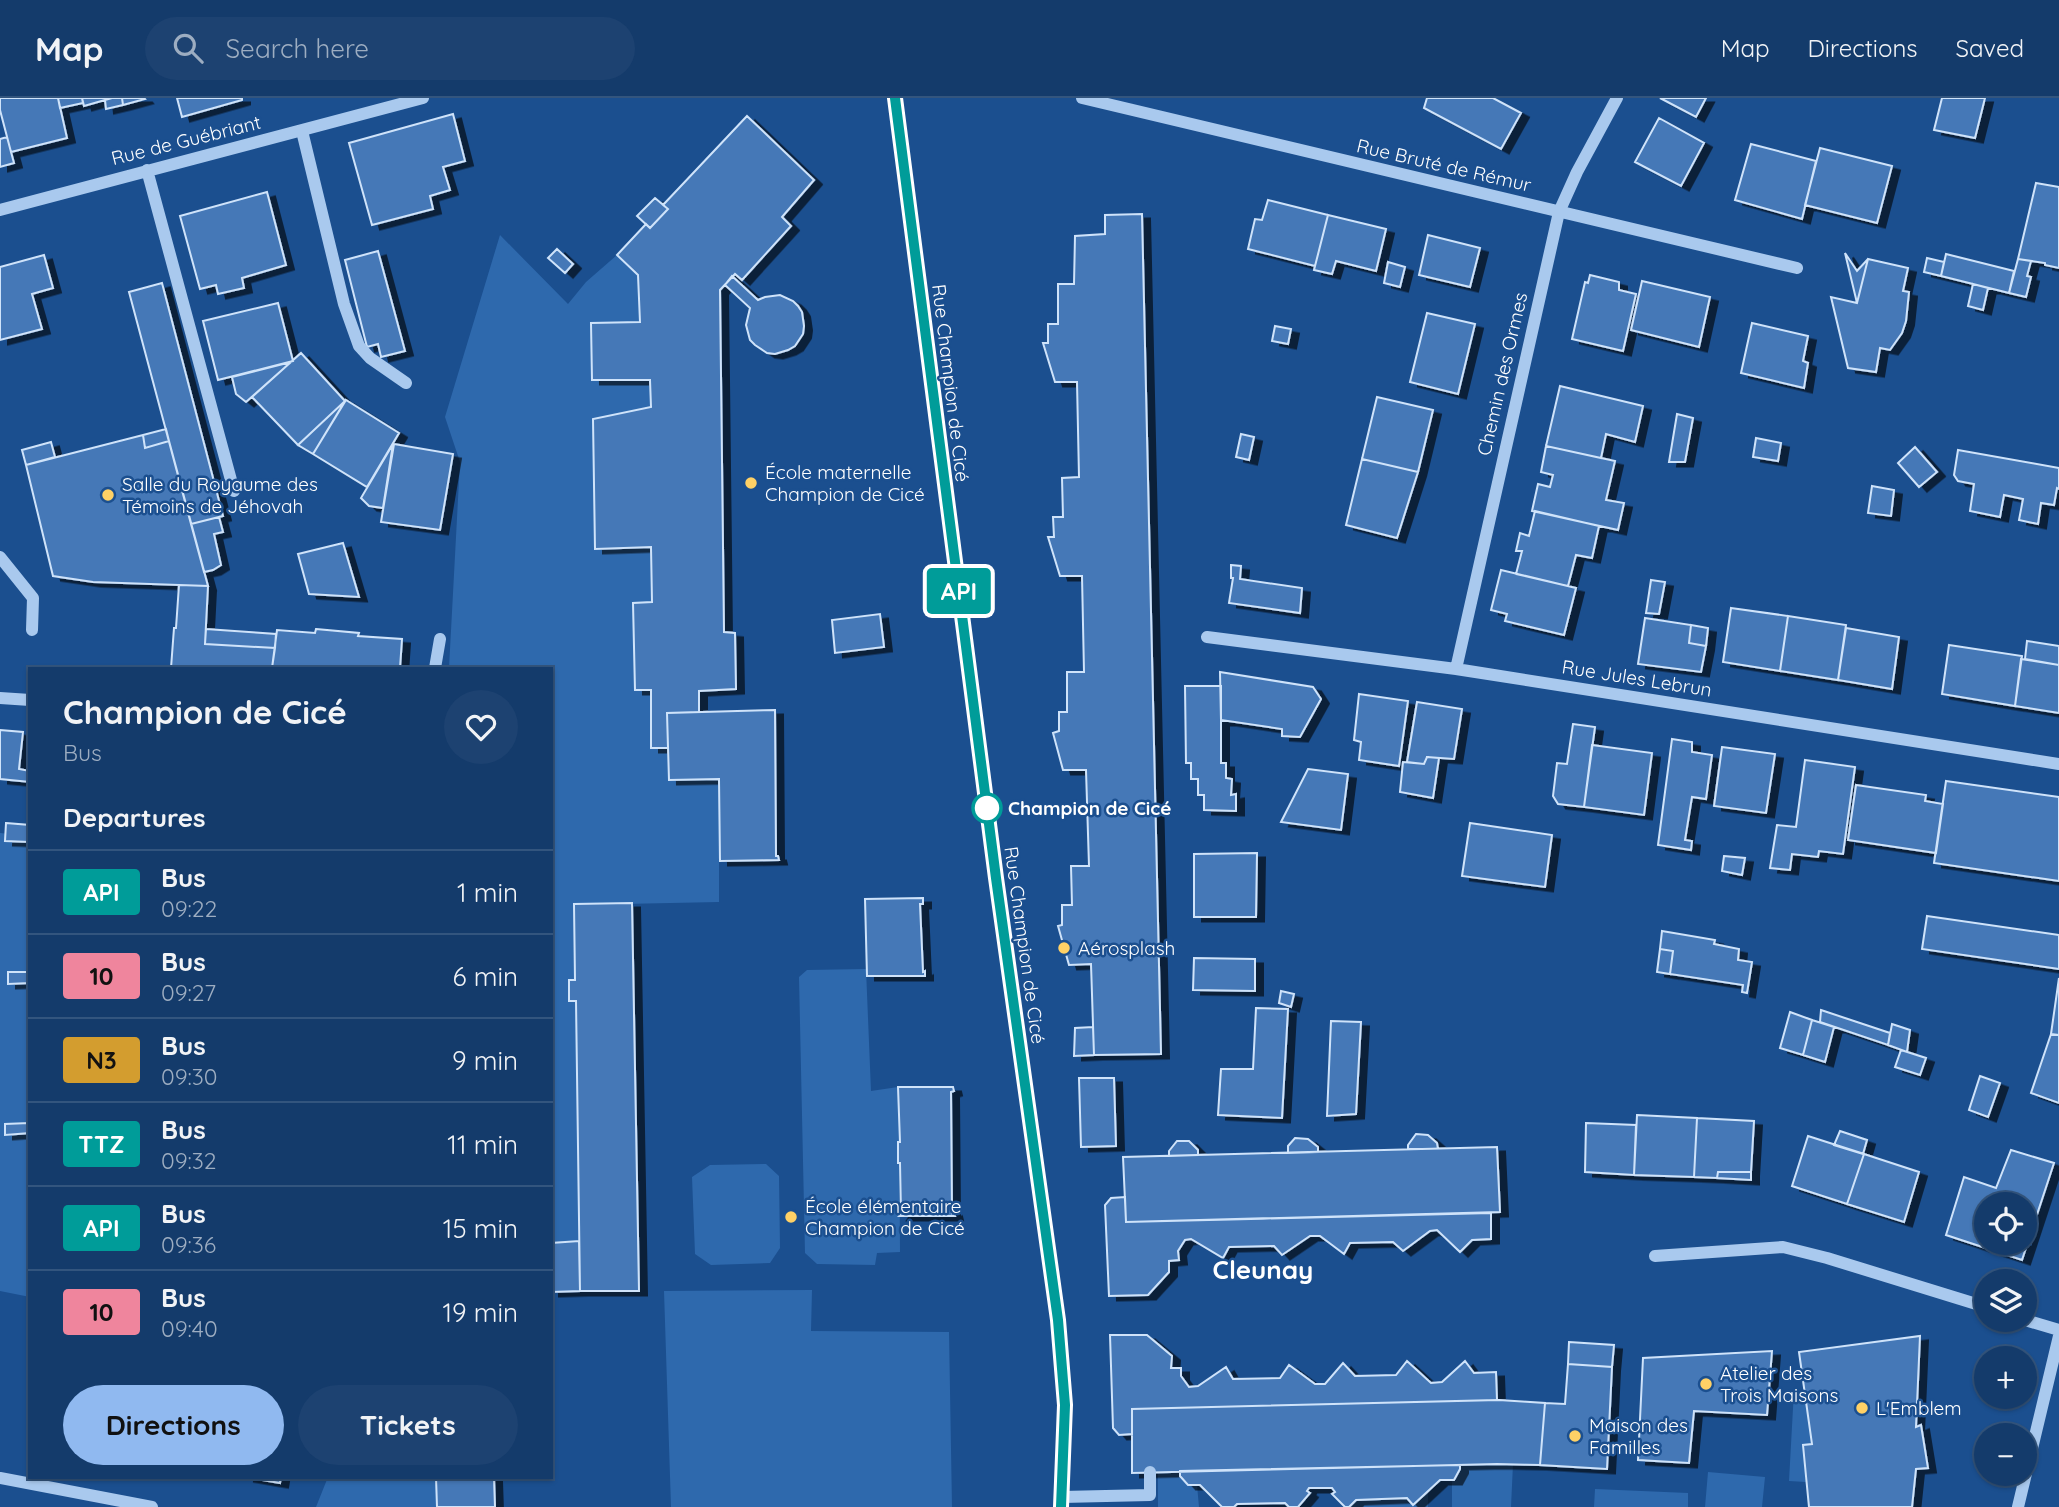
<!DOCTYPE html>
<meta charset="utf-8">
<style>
body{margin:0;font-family:Quicksand,sans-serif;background:#1d4271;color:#f1f3f6;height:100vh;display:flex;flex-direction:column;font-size:26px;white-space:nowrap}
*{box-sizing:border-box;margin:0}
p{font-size:23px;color:#9dadc1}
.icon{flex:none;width:38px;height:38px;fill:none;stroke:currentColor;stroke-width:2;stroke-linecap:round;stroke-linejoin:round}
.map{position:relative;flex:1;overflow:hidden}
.panel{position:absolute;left:28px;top:569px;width:525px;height:812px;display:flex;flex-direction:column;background:#143b6b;border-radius:0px;box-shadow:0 2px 5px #0004,0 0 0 2px #33557e}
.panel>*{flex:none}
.badge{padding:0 14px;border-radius:5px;font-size:24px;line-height:46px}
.tools{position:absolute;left:1974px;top:1094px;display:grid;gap:14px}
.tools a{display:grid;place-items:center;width:63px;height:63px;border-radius:50%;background:#143b6b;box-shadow:0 2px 5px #0004,0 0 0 2px #33557e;font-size:35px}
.map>.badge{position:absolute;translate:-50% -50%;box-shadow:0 0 0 4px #fff}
h2{padding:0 35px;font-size:26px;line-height:63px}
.round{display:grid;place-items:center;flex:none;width:74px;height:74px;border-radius:37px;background:#1d4271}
.overview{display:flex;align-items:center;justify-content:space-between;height:119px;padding:0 35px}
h1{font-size:33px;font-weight:800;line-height:52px}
.cta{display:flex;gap:14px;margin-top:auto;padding:14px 35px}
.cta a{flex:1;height:80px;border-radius:42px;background:#90b9f0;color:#111;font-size:28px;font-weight:800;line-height:80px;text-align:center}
.cta a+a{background:#1d4271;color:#f1f3f6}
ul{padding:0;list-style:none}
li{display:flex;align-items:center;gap:21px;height:84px;padding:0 35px;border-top:2px solid #33557e}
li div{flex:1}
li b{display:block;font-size:26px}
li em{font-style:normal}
li .badge{min-width:77px;font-weight:700;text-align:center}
header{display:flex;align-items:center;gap:42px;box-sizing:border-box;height:98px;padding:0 35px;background:#143b6b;border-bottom:2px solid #33557e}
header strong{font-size:33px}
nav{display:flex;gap:38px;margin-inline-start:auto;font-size:24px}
.search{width:490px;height:63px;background:#1d4271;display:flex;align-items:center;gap:18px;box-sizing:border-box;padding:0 24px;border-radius:38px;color:#9dadc1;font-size:26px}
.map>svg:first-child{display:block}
.green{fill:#2e69ad}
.building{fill:#4478b7;stroke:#cfe3fa;stroke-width:2;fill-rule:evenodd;filter:url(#shadow)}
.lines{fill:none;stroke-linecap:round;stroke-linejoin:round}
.minor{stroke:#a9c9ee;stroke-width:12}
.line-casing{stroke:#fff;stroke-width:16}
.line{stroke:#009c99;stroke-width:10}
.poi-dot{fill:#ffd166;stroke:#1b4f8f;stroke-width:2.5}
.stop-dot{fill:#fff;stroke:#009c99;stroke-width:3.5}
.labels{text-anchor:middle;stroke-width:5;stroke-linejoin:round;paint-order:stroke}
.street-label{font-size:19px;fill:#fff;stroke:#1b4f8f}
.poi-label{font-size:19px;fill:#fff;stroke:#1b4f8f;text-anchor:start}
.stop-label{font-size:19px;font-weight:bold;fill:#fff;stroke:#1b4f8f;text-anchor:start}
.district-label{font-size:26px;font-weight:bold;fill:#fff;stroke:#1b4f8f}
</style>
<header>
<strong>Map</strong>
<div class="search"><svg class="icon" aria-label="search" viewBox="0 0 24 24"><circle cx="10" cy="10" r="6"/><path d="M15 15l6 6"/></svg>Search here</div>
<nav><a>Map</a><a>Directions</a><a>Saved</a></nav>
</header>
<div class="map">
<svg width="2059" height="1409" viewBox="0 0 2059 1409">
<defs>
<filter id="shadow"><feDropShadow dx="8" dy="4.5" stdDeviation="0" flood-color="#0009"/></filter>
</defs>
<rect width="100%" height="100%" fill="#1b4f8f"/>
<path class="green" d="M500,137L568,206L586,184L617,157L638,177L640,224L591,226L592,282H650L651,309L596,451L651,449L652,504L633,505L651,592V650H668L669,681H719V804L574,807L575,882L569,883V902L576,903L579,1143L551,1145V570H449L460,364L445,319Z
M0,735L30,738V1199L0,1193Z
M866,871L871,993L898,989L899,992L900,1154L877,1155L875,1167L817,1166L805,1155L799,879L807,872Z
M766,1066L779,1078L780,1150L770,1165L711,1167L695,1156L692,1079L710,1067Z
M812,1192L811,1233L949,1234L952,1409H671L664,1193Z
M1794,1292H1804L1812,1346L1803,1348L1806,1384L1789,1383Z
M1513,1366L1511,1409H1452V1382L1460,1372V1367Z
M1180,1373V1378L1188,1387H1197L1199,1409H1158V1374Z
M1708,1374L1765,1379L1762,1409H1705Z
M328,1379H436L437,1409H316Z
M1595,1391L1688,1395V1409H1594Z
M1428,1392V1409H1349L1356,1402L1407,1400Z"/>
<path class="building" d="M0,0H58L67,40L11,54L0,12Z
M58,0H82L83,5L60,10Z
M82,0H112L84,8Z
M112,0H122L123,7L106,11L105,2Z
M122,0H144L145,1L123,7Z
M177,0H242V2L182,19Z
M1427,0H1493L1521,15L1501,51L1424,10Z
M1660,0H1706L1696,19Z
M1942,0H1985L1975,40L1934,32Z
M453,16L465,63L443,69L450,92L430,98L433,111L372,127L349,45Z
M747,18L814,82L782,119L791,128L742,182L735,176L720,192L724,534L735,535L736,591L699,593V614L667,615L668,650H651V592H635L633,505L652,504L651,449L595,451L593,321L651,309L650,282H592L591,225L640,224L638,177L617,157L646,126L650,130L668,111L663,107Z
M1659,20L1704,45L1681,88L1635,64Z
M7,39L14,65L0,69V41Z
M1751,46L1816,63L1802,121L1735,102Z
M1820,50L1892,68L1877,125L1805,107Z
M2036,85L2059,89V170L2045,167V165L2018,161Z
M267,94L286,167L242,180L244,190L218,196L216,187L200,191L180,118Z
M655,100L668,111L650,130L637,118Z
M1268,102L1328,117L1315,168L1248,151L1255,121L1262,122Z
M1142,116L1161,956L1094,957L1091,866L1069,867L1058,828L1062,827V807H1072L1071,768H1089L1086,672H1063L1053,635L1059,633V614H1067V574H1084L1082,478H1060L1048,439H1054L1053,419H1063L1062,380L1079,379L1077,284H1055L1043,245H1048V226H1058V186H1074L1075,138L1105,136V117Z
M1328,117L1386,131L1376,173L1336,163L1332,176L1314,172Z
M1428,137L1480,150L1470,189L1419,177Z
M557,151L573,166L565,175L548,160Z
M378,153L405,253L381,259L378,246L367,249L345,162Z
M1845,155L1857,173L1868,161L1857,205Z
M1946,156L2014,173L2009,195L1941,178Z
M44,157L53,190L32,196L42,231L0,242V169Z
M1927,160L1944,164L1941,178L1924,174Z
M1868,161L1908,170L1903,193L1909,194L1906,223L1902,235L1890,252L1880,250L1876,274L1848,270L1831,199L1857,205Z
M2018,161L2031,163L2027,178L2031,179L2026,199L2009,195Z
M1388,164L1405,169L1400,189L1384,185Z
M1590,177L1619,184V192L1636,196L1623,253L1572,241L1585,184L1588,185Z
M732,178L758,202L765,199L780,197L793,203L798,208L802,214L804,228L803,236L795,248L788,252L775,256L767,255L755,247L750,242L746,227L750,210L725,187Z
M1642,183L1710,199L1699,249L1631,232Z
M162,185L223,418L191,426L129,194Z
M1973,186L1988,190L1983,212L1968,208Z
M278,205L293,263L218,282L203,223Z
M1427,215L1475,226L1458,296L1410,284Z
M1752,225L1808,238L1803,263L1808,265L1804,290L1741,275Z
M1275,228L1291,231L1288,246L1272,243Z
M301,255L345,303L298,347L252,299Z
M291,264L246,304L236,296L232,279Z
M1560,288L1643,308L1635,344L1606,336L1601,360L1546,348Z
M1377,299L1433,312L1418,374L1362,361Z
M346,302L399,335L367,389L313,356Z
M345,303L313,356L298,347Z
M1677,316L1693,320L1685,364H1669Z
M166,331L169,343L145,350L143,337Z
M1241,336L1254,339L1249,362L1236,359Z
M143,337L145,350L169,343L208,488L93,484L53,478L26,367Z
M1756,340L1781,345L1778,363L1753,359Z
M51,344L55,359L26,367L22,352Z
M393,346L383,410L369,408L361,400Z
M394,346L453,356L440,432L381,424Z
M1546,348L1615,363L1606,402L1624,405L1618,432L1532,413L1538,386L1550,389L1553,377L1541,374Z
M1915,349L1937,374L1919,389L1898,365Z
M1958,352L2059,370V391L2057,390L2054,407L2041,405L2038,426L2019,422L2023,401L2004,397L2000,419L1970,413L1974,386L1958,383L1954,377Z
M1362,361L1418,374L1397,440L1346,427Z
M1872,388L1894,392L1891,418L1868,415Z
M1535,413L1599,428L1592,460L1576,457L1568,488L1516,476L1522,453H1516L1520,435L1529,438Z
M219,419L223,434L214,436L221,467L213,472L204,474L191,426Z
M343,445L359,499L309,496L298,456Z
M1231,467L1241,468L1240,481L1302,490L1300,515L1229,505L1233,480H1231Z
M1501,472L1576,490L1564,537L1505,523L1507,516L1491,512Z
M1651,482L1665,484L1659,516L1646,515Z
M179,487L208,488L205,546L275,550L272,570H171L174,530H176Z
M1731,510L1788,518L1780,573L1723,564Z
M880,516L884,549L835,555L832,522Z
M1788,518L1846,527L1838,582L1780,573Z
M1645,520L1691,527L1689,545L1706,548L1701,574L1638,566Z
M1691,527L1708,530L1706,548L1689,545Z
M1846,530L1899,539L1892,591L1838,582Z
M206,531L276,536L275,550L205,546Z
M316,531L359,535L358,538L402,541L400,570H405H272L277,532L315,535Z
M2027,543L2059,548V567L2025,561Z
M1949,547L2022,558L2015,608L1942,596Z
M2021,561L2059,567V615L2015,608Z
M1220,574L1313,589L1321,601L1300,639L1282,638V631L1221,622Z
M1185,588H1221V665H1226V680L1232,681L1231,697L1236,696V713L1204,712V697H1198V681H1191V665H1186Z
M1359,596L1408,603L1399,668L1359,662L1361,644L1354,642Z
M1417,604L1462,611L1454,661L1427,659L1424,666L1407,664Z
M775,612L776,758H778L779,762L720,763L719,681L669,682L667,615Z
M1573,626L1595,629L1584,709L1558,706L1553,698L1557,665L1567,666Z
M0,632L23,634L19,671L30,673V684L0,681Z
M1672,641L1692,644V654L1712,657L1706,701L1692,699L1685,742L1692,743L1691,752L1658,747Z
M1592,647L1652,655L1644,717L1584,709Z
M1722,649L1775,656L1766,715L1714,708Z
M1427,659L1439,660L1433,700L1400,694L1403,664L1424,666Z
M1805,662L1855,669L1843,756L1819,753L1818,759L1792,756L1790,772L1770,770L1777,727L1796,729Z
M1308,671L1348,676L1341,732L1281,724Z
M1946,683L2059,699V783L1934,765Z
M1856,687L1926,697L1925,703L1943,706L1936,755L1848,742Z
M6,725L30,727V744L5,743Z
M1470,725L1552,737L1545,789L1462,778Z
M1257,755L1256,819H1194V756Z
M1724,758L1745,760L1742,777L1722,773Z
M923,800V806H920L923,874L925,873V878H867L865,801Z
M632,805L639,1193H580L576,903H569V882H575L574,806Z
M1927,818L2059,837V871L1922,851Z
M1662,833L1715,842L1714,846L1739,851L1738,862L1752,864L1747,895L1742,894L1743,887L1670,876L1673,853L1660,851Z
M1660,851L1673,853L1670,876L1657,874Z
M1194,860L1255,861V893L1193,892Z
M8,874H30V885L8,886Z
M2059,880V937L2051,936Z
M1281,893L1294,896L1291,909L1279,905Z
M1256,910L1288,911L1282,1020L1218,1017L1221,971H1253Z
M1821,912L1890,935L1888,947L1820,924Z
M1790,914L1812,922L1803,957L1780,950Z
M1812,922L1834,929L1825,964L1803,957Z
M1331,923L1361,924L1356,1016L1327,1018Z
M1892,926L1910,932L1907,954L1888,947Z
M1093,929L1094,957L1074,958L1075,930Z
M2051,936L2059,937V1005L2031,995Z
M1901,952L1926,960L1920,977L1895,969Z
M1980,978L2000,985L1988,1019L1969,1012Z
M1079,980H1114L1116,1048L1081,1049Z
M898,989H953L954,993L951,994L952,1115L954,1114L955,1118H899L901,1115L900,1065H898V1044H900Z
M1637,1017L1697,1020L1694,1079L1634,1077Z
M1697,1020L1754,1023L1751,1074H1718L1717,1080L1694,1079Z
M29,1025L30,1035L5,1037V1026Z
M1586,1025L1636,1027L1634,1077L1585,1074Z
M1840,1033L1867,1042L1863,1056L1834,1047Z
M1416,1036L1428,1037L1437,1045L1438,1051H1408V1047Z
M1808,1038L1864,1056L1847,1106L1792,1088Z
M1295,1040L1308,1041L1318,1049V1054L1288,1055V1048Z
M1177,1043H1189L1198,1052V1057L1169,1058V1053Z
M1497,1049L1500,1114L1126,1124L1123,1059Z
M2011,1052L2054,1065L2022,1162L1946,1137L1964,1079L1996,1090ZM1986,1106H2025V1144H1986Z
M1864,1056L1919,1074L1904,1124L1847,1106Z
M1718,1074H1751V1082L1717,1080Z
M1125,1099L1126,1124L1491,1115V1141L1472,1142L1460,1154L1437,1132L1430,1133L1403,1153L1393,1144L1350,1145L1344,1156L1320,1138H1310L1282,1157L1274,1148L1229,1149L1223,1160L1191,1141L1185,1142L1178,1153L1179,1162L1169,1163V1174L1148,1197L1109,1198L1105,1107L1111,1100Z
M579,1143L580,1193L551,1194V1145Z
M1110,1237H1147L1172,1258L1171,1270H1181V1278L1189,1289L1198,1288L1226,1269L1233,1281L1280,1280L1289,1267L1315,1286H1325L1343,1265L1355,1278L1396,1277L1407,1263L1431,1285L1442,1284L1465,1263L1474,1275L1496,1274L1497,1302L1132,1311V1336L1119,1337L1113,1330Z
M1920,1238L1916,1329L1921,1327L1928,1370L1916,1371L1912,1409H1809L1803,1347L1812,1346L1799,1254Z
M1569,1244L1614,1247L1612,1269L1568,1266Z
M1772,1253L1767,1317L1694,1313L1689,1365L1638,1362L1643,1260Z
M1568,1266L1612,1269L1607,1371L1540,1367L1545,1305L1565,1306Z
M1499,1302L1545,1305L1540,1367L1497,1366L1132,1375V1311Z
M1460,1367V1371L1454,1382H1440L1413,1407L1407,1400L1356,1402L1349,1409H1345L1332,1396L1335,1394L1332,1390H1309L1307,1393L1310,1395L1298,1409H1289L1285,1405L1237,1406L1234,1409H1222L1200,1387H1188L1180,1378V1373Z
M245,1379H281L280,1385Z
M436,1379H494L495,1409H437Z"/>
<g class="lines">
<path class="minor" d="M895,0L996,781L1058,1222L1065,1307L1061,1409
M1082,0L1797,170
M302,33L344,206L359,248L370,260L406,285
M147,72L234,393
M0,112L423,0
M0,459L33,500L32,532
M1207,539L1456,571L2059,666
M435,570L440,541
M1456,571L1559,114L1577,74L1617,0
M0,600L30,602
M1655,1158L1783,1149L1827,1160L1986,1209
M2025,1222L2059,1232
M0,1380L152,1409
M1062,1399L1150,1397V1374
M2018,1409L2059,1238"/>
</g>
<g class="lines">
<g class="line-casing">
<path id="line" d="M895,0L996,780L1058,1222L1065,1307L1061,1409"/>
</g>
<use href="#line" class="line"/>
</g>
<g class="poi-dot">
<circle cx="751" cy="385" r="7"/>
<circle cx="108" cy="397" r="7"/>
<circle cx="1064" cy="850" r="7"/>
<circle cx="791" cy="1119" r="7"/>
<circle cx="1706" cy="1286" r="7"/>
<circle cx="1862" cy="1310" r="7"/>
<circle cx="1575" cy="1338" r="7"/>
</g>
<circle class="stop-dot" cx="987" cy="710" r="14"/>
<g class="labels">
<g class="street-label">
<text transform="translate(186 42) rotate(-14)" y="7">Rue de Guébriant</text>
<text transform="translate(1444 67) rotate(13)" y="7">Rue Bruté de Rémur</text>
<text transform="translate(1502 276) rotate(-77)" y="7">Chemin des Ormes</text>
<text transform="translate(951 285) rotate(83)" y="7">Rue Champion de Cicé</text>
<text transform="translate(1637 580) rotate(9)" y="7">Rue Jules Lebrun</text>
<text transform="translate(1025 847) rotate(82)" y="7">Rue Champion de Cicé</text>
</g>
<g class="poi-label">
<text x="765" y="381">École maternelle<tspan x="765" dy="22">Champion de Cicé</tspan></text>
<text x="122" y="393">Salle du Royaume des<tspan x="122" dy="22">Témoins de Jéhovah</tspan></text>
<text x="1078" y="857">Aérosplash</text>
<text x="805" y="1115">École élémentaire<tspan x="805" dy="22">Champion de Cicé</tspan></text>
<text x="1720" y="1282">Atelier des<tspan x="1720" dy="22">Trois Maisons</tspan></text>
<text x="1876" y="1317">L'Emblem</text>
<text x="1589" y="1334">Maison des<tspan x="1589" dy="22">Familles</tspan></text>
</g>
<g class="stop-label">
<text x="1008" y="717">Champion de Cicé</text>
</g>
<g class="district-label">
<text x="1263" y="1181">Cleunay</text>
</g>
</g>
</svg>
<div class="tools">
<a><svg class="icon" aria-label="locate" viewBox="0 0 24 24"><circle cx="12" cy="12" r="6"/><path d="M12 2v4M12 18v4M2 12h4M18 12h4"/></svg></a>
<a><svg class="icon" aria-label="layers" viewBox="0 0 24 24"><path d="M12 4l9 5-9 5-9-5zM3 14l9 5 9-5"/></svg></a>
<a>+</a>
<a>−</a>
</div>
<b class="badge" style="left:959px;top:493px;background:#009c99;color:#fff">API</b>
<section class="panel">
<div class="overview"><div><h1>Champion de Cicé</h1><p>Bus</p></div><a class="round"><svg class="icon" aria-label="heart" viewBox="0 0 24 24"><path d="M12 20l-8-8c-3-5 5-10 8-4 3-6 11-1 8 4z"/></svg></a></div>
<h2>Departures</h2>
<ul>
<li><span class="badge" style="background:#009c99;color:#fff">API</span><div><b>Bus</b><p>09:22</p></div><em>1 min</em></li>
<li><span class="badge" style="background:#ef859d;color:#111">10</span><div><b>Bus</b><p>09:27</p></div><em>6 min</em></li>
<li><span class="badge" style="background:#d39d2f;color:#111">N3</span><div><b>Bus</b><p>09:30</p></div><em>9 min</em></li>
<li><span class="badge" style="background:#009c99;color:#fff">TTZ</span><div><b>Bus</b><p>09:32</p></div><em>11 min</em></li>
<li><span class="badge" style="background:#009c99;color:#fff">API</span><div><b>Bus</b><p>09:36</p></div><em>15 min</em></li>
<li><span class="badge" style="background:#ef859d;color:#111">10</span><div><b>Bus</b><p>09:40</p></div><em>19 min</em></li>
</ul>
<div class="cta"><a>Directions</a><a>Tickets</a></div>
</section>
</div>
